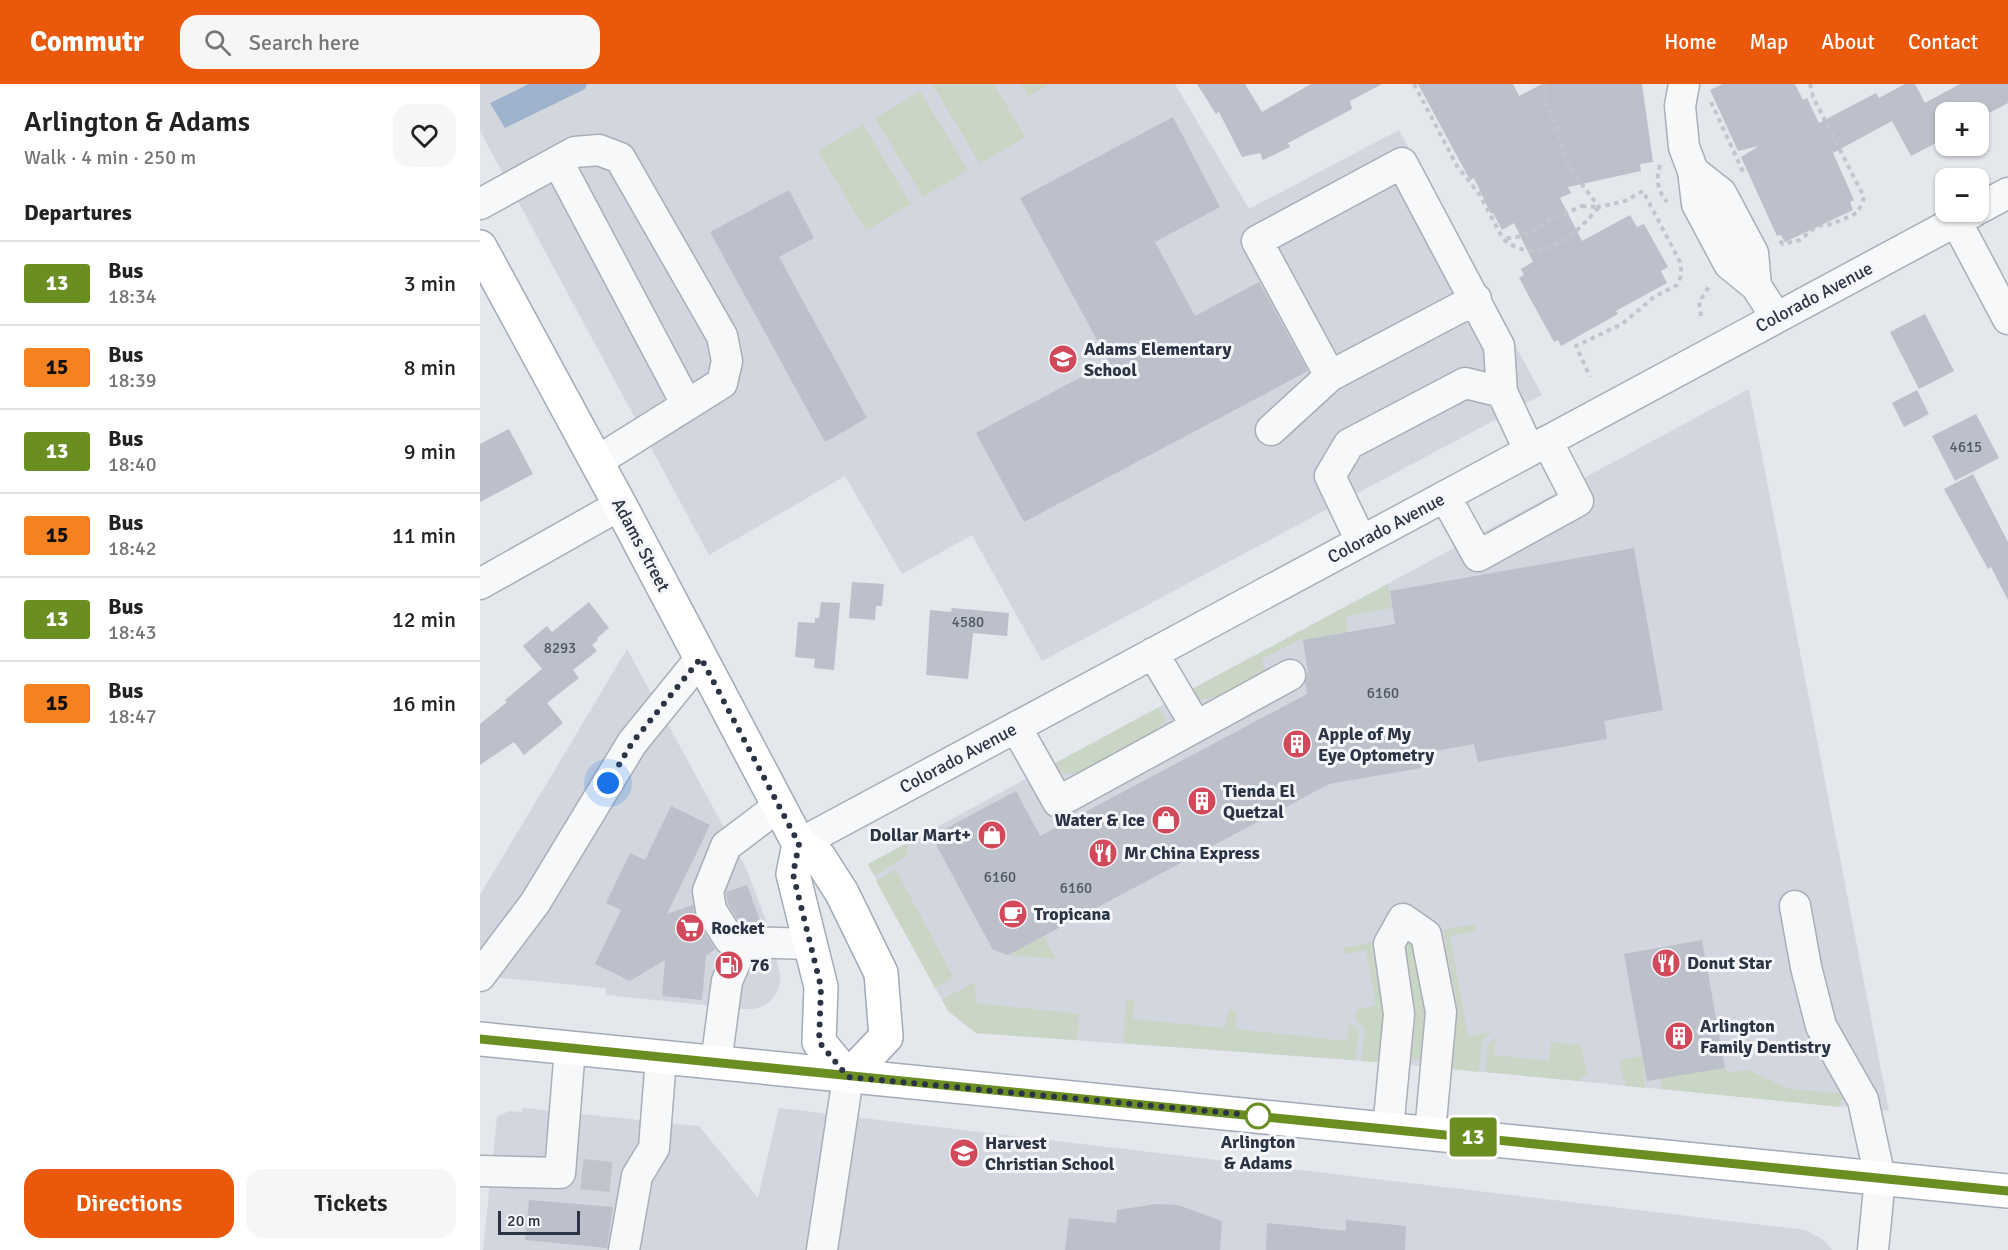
<!DOCTYPE html>
<meta charset="utf-8">
<style>
body{margin:0;font-family:Signika,sans-serif;background:#f6f6f6;color:#222;height:100vh;display:flex;flex-direction:column;font-size:22px;white-space:nowrap}
*{box-sizing:border-box;margin:0}
p{font-size:20px;color:#767676}
.icon{flex:none;width:33px;height:33px;fill:none;stroke:currentColor;stroke-width:2;stroke-linecap:round;stroke-linejoin:round}
.map{position:relative;flex:1;overflow:hidden}
.drawer{display:flex;flex-direction:column;background:#fff;width:480px}
.drawer>*{flex:none}
.badge{padding:0 12px;border-radius:4px;font-size:21px;line-height:39px}
.tools{position:absolute;left:1455px;top:18px;display:grid;gap:12px}
.tools a{display:grid;place-items:center;width:54px;height:54px;border-radius:12px;background:#fff;box-shadow:0 2px 4px #0004;font-size:30px}
.scale{position:absolute;left:18px;bottom:15px;width:82px;box-sizing:border-box;padding-left:6px;border:3px solid #2b3445;border-top:0;font-size:16px;line-height:21px;white-space:nowrap;color:#2b3445;-webkit-text-stroke:4px #f4f6f9;paint-order:stroke}
.you{position:absolute;width:30px;height:30px;margin:-15px;border:4px solid #fff;border-radius:50%;background:#1a73e8;box-shadow:0 0 0 9px #1a73e833}
.map>.badge{position:absolute;translate:-50% -50%;box-shadow:0 0 0 3px #fff}
h2{padding:0 24px;font-size:22px;line-height:54px}
.round{display:grid;place-items:center;flex:none;width:63px;height:63px;border-radius:18px;background:#f6f6f6}
.head{display:flex;align-items:center;justify-content:space-between;height:102px;padding:0 24px}
h1{font-size:28px;font-weight:600;line-height:45px}
.cta{display:flex;gap:12px;margin-top:auto;padding:12px 24px}
.cta a{flex:1;height:69px;border-radius:18px;background:#ea580c;color:#fff;font-size:24px;font-weight:600;line-height:69px;text-align:center}
.cta a+a{background:#f6f6f6;color:#222}
ul{padding:0;list-style:none}
li{display:flex;align-items:center;gap:18px;height:84px;padding:0 24px;border-top:2px solid #e0e0e0}
li div{flex:1}
li b{display:block;font-size:22px}
li em{font-style:normal}
li .badge{min-width:66px;font-weight:700;text-align:center}
header{display:flex;align-items:center;gap:36px;box-sizing:border-box;height:84px;padding:0 30px;background:#ea580c;color:#fff}
header strong{font-size:28px}
nav{display:flex;gap:33px;margin-inline-start:auto;font-size:21px}
.search{width:420px;height:54px;background:#f6f6f6;display:flex;align-items:center;gap:15px;box-sizing:border-box;padding:0 21px;border-radius:18px;color:#767676;font-size:22px}
main{display:flex;flex:1;min-height:0}
.map>svg:first-child{display:block}
.built{fill:#d2d6de}
.green{fill:#c9d6c5}
.water{fill:#9fb4cc}
.building{fill:#bbc0ca}
.lines{fill:none;stroke-linecap:round;stroke-linejoin:round}
.minor-tunnel{stroke:#bfc3cb;stroke-width:30;stroke-dasharray:30 15;stroke-linecap:butt}
.minor-casing{stroke:#a9aeb7;stroke-width:33}
.major-casing{stroke:#a3abb8;stroke-width:36}
.path{stroke:#c2c5cb;stroke-width:4;stroke-dasharray:4.5 4.5;stroke-linecap:butt}
.minor{stroke:#f7f8fa;stroke-width:30}
.major{stroke:#fff;stroke-width:33}
.line-casing{stroke:#fff;stroke-width:14}
.line{stroke:#6b8e23;stroke-width:9}
.walk{stroke:#2b3445;stroke-width:6;stroke-dasharray:0 10.8}
.stop-dot{fill:#fff;stroke:#6b8e23;stroke-width:3}
.labels{text-anchor:middle;stroke-width:6;stroke-linejoin:round;paint-order:stroke}
.number-label{font-size:15px;fill:#4f5766}
.street-label{font-size:18px;fill:#2b3445;stroke:#f4f6f9}
.poi-label{font-size:18px;font-weight:bold;fill:#2b3445;stroke:#f4f6f9;text-anchor:start}
.stop-label{font-size:18px;font-weight:bold;fill:#2b3445;stroke:#f4f6f9}
</style>
<header>
<strong>Commutr</strong>
<div class="search"><svg class="icon" aria-label="search" viewBox="0 0 24 24"><circle cx="10" cy="10" r="6"/><path d="M15 15l6 6"/></svg>Search here</div>
<nav><a>Home</a><a>Map</a><a>About</a><a>Contact</a></nav>
</header>
<main>
<section class="drawer">
<div class="head"><div><h1>Arlington &amp; Adams</h1><p>Walk · 4 min · 250 m</p></div><a class="round"><svg class="icon" aria-label="heart" viewBox="0 0 24 24"><path d="M12 20l-8-8c-3-5 5-10 8-4 3-6 11-1 8 4z"/></svg></a></div>
<h2>Departures</h2>
<ul>
<li><span class="badge" style="background:#6b8e23;color:#fff">13</span><div><b>Bus</b><p>18:34</p></div><em>3 min</em></li>
<li><span class="badge" style="background:#f58220;color:#111">15</span><div><b>Bus</b><p>18:39</p></div><em>8 min</em></li>
<li><span class="badge" style="background:#6b8e23;color:#fff">13</span><div><b>Bus</b><p>18:40</p></div><em>9 min</em></li>
<li><span class="badge" style="background:#f58220;color:#111">15</span><div><b>Bus</b><p>18:42</p></div><em>11 min</em></li>
<li><span class="badge" style="background:#6b8e23;color:#fff">13</span><div><b>Bus</b><p>18:43</p></div><em>12 min</em></li>
<li><span class="badge" style="background:#f58220;color:#111">15</span><div><b>Bus</b><p>18:47</p></div><em>16 min</em></li>
</ul>
<div class="cta"><a>Directions</a><a>Tickets</a></div>
</section>
<div class="map">
<svg width="1528" height="1166" viewBox="0 0 1528 1166">
<rect width="100%" height="100%" fill="#e4e7ec"/>
<path class="built" d="M0,0H695L769,125L919,46L1062,311L562,577L492,451L422,490L365,392L229,471L0,47Z
M1269,305L1409,1027L899,978L496,949L468,927L388,780Z
M147,565L266,784L286,836L300,890V900L296,909L291,917L282,923L273,925H264L126,911V904L13,893L0,894V811Z
M42,1024L219,1042L278,1114L299,1024L1325,1146L1344,1156L1352,1166H3L17,1033L29,1027L42,1028Z"/>
<path class="green" d="M452,0H514L545,53L500,80Z
M541,0H570L548,13Z
M440,7L488,86L443,113L395,34Z
M383,40L431,120L386,147L338,67Z
M908,500L912,524L866,532L868,549L823,556L820,555L781,576L788,590L756,608L719,616L712,605Z
M679,623L685,636L674,652L602,691L580,689L574,680Z
M428,759L427,772L394,792L388,780Z
M416,786L474,894L455,904L396,797Z
M994,840L995,847L970,852L988,953L1012,948L1002,956L999,988L972,985L978,927L963,846Z
M563,851L576,875L528,871Z
M932,851L946,930L941,976L931,975L936,930L922,853Z
M891,858L903,925L899,978L881,977L885,945L875,935L876,926L896,922L886,866L864,870L863,864Z
M494,898L497,919L600,930L597,956L496,949L468,927L462,916Z
M646,915L655,916L653,935L745,944L748,925L757,927L755,945L867,957L869,938L879,947L875,976L643,959Z
M1015,953L1014,971L1069,977L1071,958L1101,961L1107,992H1102L1101,997L1005,988L1008,960Z
M1163,972L1165,1004L1145,1002V996L1143,995L1139,976Z
M1245,984L1248,988L1268,986L1309,1005L1365,1010L1369,1017L1361,1016L1360,1023L1182,1005L1180,995Z"/>
<path class="water" d="M49,0H107L105,5L25,44L10,19Z"/>
<path class="building" d="M717,0H765L782,28L831,0H902L870,17L872,25L808,59L810,63L783,76L780,69L762,73L739,28L736,30Z
M938,0H1033L1039,12L1062,0H1162L1173,78L1160,80L1161,87L1088,103L1091,109L1080,114L1102,157L1150,131L1157,143L1164,140L1188,183L1181,187L1187,199L1136,227L1138,230L1081,262L1078,256L1074,258L1039,194L1044,191L1041,185L1053,178L1034,139L1022,146L1013,129L1011,130L994,94L990,96Z
M1243,0H1315L1323,16L1327,14L1339,39L1396,9L1399,14L1425,0H1435L1445,19L1480,0H1528V19L1498,35V28H1466L1464,55L1431,72L1412,37L1353,69L1374,116L1370,118L1373,126L1305,158L1301,151L1297,152L1261,73L1279,62L1258,67L1230,6Z
M693,33L740,123L675,158L715,232L779,198L828,287L544,438L496,349L629,278L540,114Z
M309,106L334,154L299,173L387,334L345,358L230,148Z
M1445,230L1474,287L1439,305L1410,248Z
M1437,306L1449,330L1424,343L1412,319Z
M1496,330L1519,374L1475,397L1452,352Z
M29,345L53,390L0,418V360Z
M1493,390L1528,458V516L1511,483L1508,485L1464,405Z
M1154,464L1183,626L1124,637L1127,655L998,678L994,660L939,670L941,684L849,700L528,871L513,866L454,757L466,751L463,746L536,707L560,752L827,610L825,598L828,588L823,556L915,540L910,507Z
M372,498L404,500L402,522H396L395,536L369,534Z
M109,518L129,544L117,554L118,556L112,561L117,567L93,586L99,594L67,619L83,639L44,671L34,658L0,681V640L27,618L25,616L62,585L43,562L67,542L72,548Z
M341,518L360,519L354,586L334,584L335,575L315,573L318,538L335,539V534H339Z
M472,524L529,529L527,552L493,549L488,595L446,591L450,526L471,528Z
M191,722L230,741L187,830L213,821L216,835L235,865L226,872L222,916L182,912L185,876L150,897L115,880L141,826L126,819L150,769L165,776Z
M267,801L281,839L275,841L260,840L248,820L246,808Z
M1222,856L1245,984L1167,997L1144,870Z
M49,1116L133,1123L127,1164L45,1156Z
M677,1120L698,1121L742,1137L740,1166H585L589,1134L636,1139L637,1126Z
M866,1136L926,1142L925,1166H786L787,1139L866,1147Z"/>
<g class="lines">
<path class="minor-tunnel" d="M102,1090L131,1093"/>
<g class="minor-casing">
<path id="minor" d="M1204,0L1200,22L1204,63L1213,87L1217,120L1249,180L1276,202L1296,233
M78,78L207,321
M1213,87L1241,109L1273,169L1276,202
M0,120L95,68L119,66L140,74L242,252L247,277L242,299L116,378
M1498,125L1528,109
M1476,137L1528,235
M996,215L850,292L777,157L922,79L1019,262L1022,308L1049,366
M791,346L850,292
M965,412L998,472L1098,417L1067,357
M881,457L850,392L869,360L985,299L1022,308
M0,500L140,421
M673,569L716,642
M536,643L578,718L810,591
M299,722L246,762L228,807L231,826L249,855L264,858L329,860
M319,760L1493,128
M1315,822L1326,883L1341,942L1383,1016L1400,1094L1393,1166
M0,892L55,819L152,659L221,574
M236,979L247,897L264,858
M908,1045L919,930L909,860L923,835L946,851L961,928L950,1049
M0,1087L80,1089L90,964
M144,1166L157,1092L174,1064L181,974
M342,1166L368,993"/>
</g>
<g class="major-casing">
<path id="major" d="M0,163L140,421L319,760L339,773L362,809L401,889L406,953L368,993
M319,760L313,790L341,903L339,958L368,993
M0,955L1528,1107"/>
</g>
<path class="path" d="M934,0L977,82L1000,111L1023,155
M1064,0V14L1077,45L1089,83L1119,123L1145,117L1163,107L1201,180V192L1197,201L1174,213L1142,240L1096,262L1110,293
M1231,18L1264,90
M1180,81C1176,95 1177,106 1187,118
M1102,122L1119,123C1095,151 1060,185 1023,155L1042,152L1058,144L1065,138Z
M1300,157L1303,160L1320,156L1337,142L1352,140L1377,129L1382,120L1384,113L1333,13L1330,0
M1221,232L1219,218L1230,201"/>
<use href="#minor" class="minor"/>
<use href="#major" class="major"/>
</g>
<g class="lines">
<g class="line-casing">
<path id="line" d="M0,955L1528,1107"/>
</g>
<use href="#line" class="line"/>
<path class="walk" d="M128,699L152,659L221,574L319,760L313,790L341,903L339,958L368,993L780,1032H778"/>
</g>
<defs>
<g id="school-disc" transform="scale(1.5)"><circle r="9.5" fill="#d1495b" stroke="#f4f6f9"/><path d="M0-5L7-2L0 1L-7-2ZM-4 1L0 2.5L4 1V4Q0 6-4 4Z" fill="#fff"/></g>
<g id="building-disc" transform="scale(1.5)"><circle r="9.5" fill="#d1495b" stroke="#f4f6f9"/><path d="M-4-6H4V6H1V3H-1V6H-4ZM-2.5-4.3h1.7v1.8h-1.7ZM.8-4.3h1.7v1.8H.8ZM-2.5-1h1.7V.8h-1.7ZM.8-1h1.7V.8H.8Z" fill="#fff"/></g>
<g id="shop-disc" transform="scale(1.5)"><circle r="9.5" fill="#d1495b" stroke="#f4f6f9"/><path d="M-5-2.5h2.3a2.7 3.5 0 0 1 5.4 0H5L5.5 6h-11ZM-1.5-2.5h3a1.5 2.3 0 0 0-3 0Z" fill="#fff"/></g>
<g id="restaurant-disc" transform="scale(1.5)"><circle r="9.5" fill="#d1495b" stroke="#f4f6f9"/><path d="M-5-6h1v4h1v-4h1v4h1v-4h1v5L-1.5 .5V6h-2V.5L-5-1ZM5-6V6H3V1.5H1.5Q1.5-4 5-6Z" fill="#fff"/></g>
<g id="cafe-disc" transform="scale(1.5)"><circle r="9.5" fill="#d1495b" stroke="#f4f6f9"/><path d="M-5.5-4.5H6V0H3Q3 3.5 0 3.5H-2.5Q-5.5 3.5-5.5 0ZM3-3.2v2h1.7v-2ZM-6 4.5H4V6H-6Z" fill="#fff"/></g>
<g id="supermarket-disc" transform="scale(1.5)"><circle r="9.5" fill="#d1495b" stroke="#f4f6f9"/><path d="M-6-5.5h2.5l.6 2H6L4.5 2H-2.5L-4.4-4H-6ZM-1.5 3.2a1.3 1.3 0 1 0 .1 0ZM3 3.2a1.3 1.3 0 1 0 .1 0Z" fill="#fff"/></g>
<g id="fuel-disc" transform="scale(1.5)"><circle r="9.5" fill="#d1495b" stroke="#f4f6f9"/><path d="M-5.5-6h7V0h2V4h1.3V-2.5L3-4.5l.8-.8L6-3V5H2.5V1h-1V6h-7ZM-4.2-4.7v3.2H.2V-4.7Z" fill="#fff"/></g>
</defs>
<g fill-rule="evenodd">
<use href="#school-disc" x="583" y="275"/>
<use href="#building-disc" x="817" y="660"/>
<use href="#building-disc" x="722" y="717"/>
<use href="#shop-disc" x="686" y="736"/>
<use href="#shop-disc" x="512" y="751"/>
<use href="#restaurant-disc" x="623" y="769"/>
<use href="#cafe-disc" x="533" y="830"/>
<use href="#supermarket-disc" x="210" y="844"/>
<use href="#restaurant-disc" x="1186" y="879"/>
<use href="#fuel-disc" x="249" y="881"/>
<use href="#building-disc" x="1199" y="952"/>
<use href="#school-disc" x="484" y="1069"/>
</g>
<circle class="stop-dot" cx="778" cy="1032" r="12"/>
<g class="labels">
<g class="number-label">
<text x="1486" y="368">4615</text>
<text x="488" y="543">4580</text>
<text x="80" y="569">8293</text>
<text x="903" y="614">6160</text>
<text x="520" y="798">6160</text>
<text x="596" y="809">6160</text>
</g>
<g class="street-label">
<text transform="translate(1334 213) rotate(-28)" y="6">Colorado Avenue</text>
<text transform="translate(906 444) rotate(-28)" y="6">Colorado Avenue</text>
<text transform="translate(161 461) rotate(62)" y="6">Adams Street</text>
<text transform="translate(478 674) rotate(-28)" y="6">Colorado Avenue</text>
</g>
<g class="poi-label">
<text x="604" y="271">Adams Elementary<tspan x="604" dy="21">School</tspan></text>
<text x="838" y="656">Apple of My<tspan x="838" dy="21">Eye Optometry</tspan></text>
<text x="743" y="713">Tienda El<tspan x="743" dy="21">Quetzal</tspan></text>
<text x="665" y="742" text-anchor="end">Water &amp; Ice</text>
<text x="491" y="757" text-anchor="end">Dollar Mart+</text>
<text x="644" y="775">Mr China Express</text>
<text x="554" y="836">Tropicana</text>
<text x="231" y="850">Rocket</text>
<text x="1207" y="885">Donut Star</text>
<text x="270" y="887">76</text>
<text x="1220" y="948">Arlington<tspan x="1220" dy="21">Family Dentistry</tspan></text>
<text x="505" y="1065">Harvest<tspan x="505" dy="21">Christian School</tspan></text>
</g>
<g class="stop-label">
<text x="778" y="1064">Arlington<tspan x="778" dy="21">&amp; Adams</tspan></text>
</g>
</g>
</svg>
<div class="tools">
<a>+</a>
<a>−</a>
</div>
<div class="scale">20 m</div>
<div class="you" style="left:128px;top:699px"></div>
<b class="badge" style="left:993px;top:1053px;background:#6b8e23;color:#fff">13</b>
</div>
</main>
